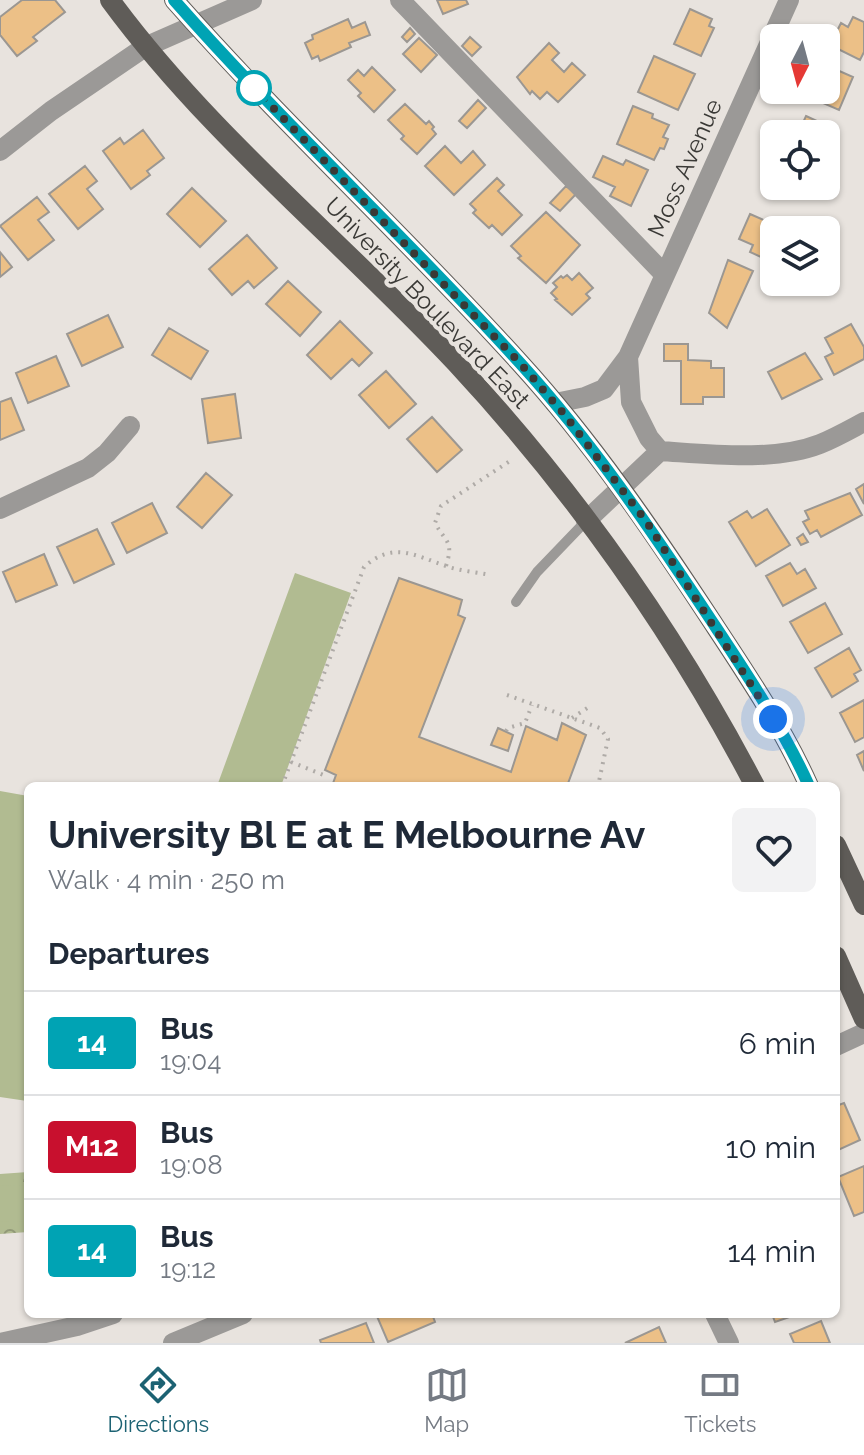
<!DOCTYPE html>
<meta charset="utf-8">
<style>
body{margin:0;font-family:Raleway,sans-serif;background:#f2f2f3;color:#1f2937;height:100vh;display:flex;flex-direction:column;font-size:30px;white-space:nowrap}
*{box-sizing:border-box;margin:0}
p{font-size:26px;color:#747a83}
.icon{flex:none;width:44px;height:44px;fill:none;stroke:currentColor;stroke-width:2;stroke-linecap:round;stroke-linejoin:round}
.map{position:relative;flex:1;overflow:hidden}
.panel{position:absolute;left:24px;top:782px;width:816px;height:536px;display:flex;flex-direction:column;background:#fff;border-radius:12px;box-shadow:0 2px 6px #0004}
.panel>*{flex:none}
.badge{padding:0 16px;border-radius:6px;font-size:28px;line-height:52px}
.needle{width:52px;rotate:186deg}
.controls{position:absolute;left:760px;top:24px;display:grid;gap:16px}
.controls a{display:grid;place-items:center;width:80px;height:80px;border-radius:12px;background:#fff;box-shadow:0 2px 6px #0004;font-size:40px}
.you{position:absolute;width:40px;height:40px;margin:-20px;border:6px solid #fff;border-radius:50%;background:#1a73e8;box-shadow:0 0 0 12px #1a73e833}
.map>.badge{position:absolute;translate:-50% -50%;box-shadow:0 0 0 4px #fff}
h2{padding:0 24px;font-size:30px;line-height:72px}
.round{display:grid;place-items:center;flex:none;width:84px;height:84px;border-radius:12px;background:#f2f2f3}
.overview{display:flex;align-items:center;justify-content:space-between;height:136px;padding:0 24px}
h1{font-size:38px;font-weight:700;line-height:60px}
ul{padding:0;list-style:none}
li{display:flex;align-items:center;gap:24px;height:104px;padding:0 24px;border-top:2px solid #e0e1e3}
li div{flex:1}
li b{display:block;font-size:30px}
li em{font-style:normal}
li .badge{min-width:88px;font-weight:700;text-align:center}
.tabs{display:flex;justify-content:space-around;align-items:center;height:112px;border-top:2px solid #e0e1e3;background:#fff;font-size:22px;color:#747a83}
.tabs a{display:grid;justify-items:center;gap:4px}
.tabs .current{color:#1c6273}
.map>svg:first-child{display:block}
.park{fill:url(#park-crowns)}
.garden{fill:#b1bb91}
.building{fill:#ecc087;stroke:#9b9792;stroke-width:2}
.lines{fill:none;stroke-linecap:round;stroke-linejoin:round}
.path{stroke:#afaba7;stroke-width:4;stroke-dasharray:2 6;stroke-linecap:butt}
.service{stroke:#9b9997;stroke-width:10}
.minor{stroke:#9b9997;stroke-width:20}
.primary{stroke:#5f5c58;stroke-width:20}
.line-casing{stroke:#fff;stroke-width:18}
.line{stroke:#00a3b4;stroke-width:12}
.walk{stroke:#3a3936;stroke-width:8;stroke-dasharray:0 14.4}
.stop-dot{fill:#fff;stroke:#00a3b4;stroke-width:4}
.labels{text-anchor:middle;stroke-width:8;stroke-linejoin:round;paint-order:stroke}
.street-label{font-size:24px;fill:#3a3936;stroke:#e8e3de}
</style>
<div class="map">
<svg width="864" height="1343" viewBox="0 0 864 1343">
<defs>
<pattern id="park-crowns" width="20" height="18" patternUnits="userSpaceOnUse" patternTransform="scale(2)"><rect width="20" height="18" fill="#b1bb91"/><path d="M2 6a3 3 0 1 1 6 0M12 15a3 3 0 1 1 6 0" fill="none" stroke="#919977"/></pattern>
</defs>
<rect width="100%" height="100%" fill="#e8e3de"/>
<path class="park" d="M28,1172V1232L0,1234V1174Z"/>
<path class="garden" d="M295,573L351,593L281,786H217Z
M0,791L28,796L27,1101L0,1097Z
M28,1185V1221L0,1222V1186Z"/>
<path class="building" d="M22,0H55L65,12L33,37L37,41L17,56L0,35V17Z
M437,0H466L468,4L443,14Z
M690,9L712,19L709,26L714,28L701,56L674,44Z
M853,17L864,22V52L860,60L830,45L841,23L848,27Z
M348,19L352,28L365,22L370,35L349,43L351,47L320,61L318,56L312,59L305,43L313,39L312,35Z
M410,28L415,34L407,42L402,37Z
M470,37L481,47L472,56L462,46Z
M419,38L437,55L421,72L403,54Z
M549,43L559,53L552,60L564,72L572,63L585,75L558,102L547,92L540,99L532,91L530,94L517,77Z
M654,56L695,74L678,110L638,92Z
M828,66L853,77L839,110L807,96L810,90H826Z
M372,67L395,90L374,112L358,96L361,93L348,80L358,70L364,76Z
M478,100L486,108L467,128L459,121Z
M405,104L426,124L429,121L434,127L432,129L436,134L417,154L401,139L404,136L388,120Z
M633,106L653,114L652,118L669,125L663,137L668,139L664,149L660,148L654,160L617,144Z
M806,116L832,128L826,141V134H791L795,125L801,127Z
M143,130L164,158L147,171L150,175L131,189L103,151L120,138L124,144Z
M445,146L461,163L473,151L485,165L454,195L425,166Z
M603,156L623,165L626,160L648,170L631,206L610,196L615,187L593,177Z
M85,166L97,181L87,189L103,209L78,229L49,194Z
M497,178L504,185L498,191L522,215L502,235L492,225L489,228L473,213L476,210L470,204Z
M566,186L576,194L560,211L550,203Z
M192,188L226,221L200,247L167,214Z
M37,197L49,212L38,220L54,240L28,260L0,226Z
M546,212L580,245L546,283L518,258L521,256L511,246Z
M750,214L775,225L767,243L774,246L770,261L750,252L753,245L739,239Z
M247,235L277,268L254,288L248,281L232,295L209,269Z
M0,252L12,267L0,277Z
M728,260L753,271L727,328L709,313Z
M579,273L593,288L586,294L590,298L572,315L555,300L557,299L551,293L557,287L553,283L561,276L563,278L567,275L572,280Z
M288,281L321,312L300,336L266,304Z
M108,315L123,347L82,366L67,334Z
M340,321L372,353L359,366L352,359L331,379L307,355Z
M851,324L864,347V359L834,375L825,357L833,353L825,338Z
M169,328L208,351L191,379L152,355Z
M664,344H688V360L711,361V368H724V397H703V404H681V361H664Z
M805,353L822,379L782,399L768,372Z
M56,356L69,386L28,403L16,373Z
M386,371L416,404L389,428L359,395Z
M235,394L241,438L208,443L202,399Z
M11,398L24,430L0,440V402Z
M432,417L462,450L437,472L407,439Z
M206,473L232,495L202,528L177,507Z
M864,484V504L856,489Z
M850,493L862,515L821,537L817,530L810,534L803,522L809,519L805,511Z
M152,503L167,533L127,553L112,523Z
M767,509L790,545L756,566L729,522L747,511L752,518Z
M97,529L114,564L74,583L57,547Z
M803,534L808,542L801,545L797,538Z
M44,554L57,585L16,602L3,572Z
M790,563L797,574L805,569L816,588L783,606L766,576Z
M399,578L462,600L458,615L465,618L419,737L511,772L526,726L557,740L562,723L586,735L567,786H332L336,775L325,770Z
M825,603L842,634L808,653L790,622Z
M849,648L861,670L854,674L858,681L832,697L815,668Z
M864,700V737L855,742L840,713Z
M498,728L513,735L508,751L491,745Z
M864,751V771L857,755Z
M844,1103L860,1140L836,1151V1106Z
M864,1166V1212L854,1216L838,1177Z
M376,1314H432L435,1322L388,1342Z
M772,1314H798L775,1322Z
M821,1321L830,1343H794L790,1334Z
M366,1323L374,1343H321L320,1340Z
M659,1327L666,1343H625Z"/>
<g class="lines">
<path class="path" d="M446,566C454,541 446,543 435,523L441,506L510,461
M507,695L600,728L608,739L598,786
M572,718L592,705
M506,731L508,728L525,723L532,705
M291,762L326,776
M282,786L364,567C393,541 414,555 446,566C460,571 476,572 490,575
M638,786L642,783"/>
<path class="service" d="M516,602L537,572L586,521"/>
<path class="minor" d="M400,0L665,275
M0,151L51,111L145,47L252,0
M555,403L585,397L604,389L628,357
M660,451L649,438L631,402L628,357L789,0
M0,509L88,468L107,453L130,426
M586,521L660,451C708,454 774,462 820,444C835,438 849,430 864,422
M836,1046L864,1033
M715,1314L729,1343
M0,1343L77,1326L113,1314
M173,1343L243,1314"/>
<path class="primary" d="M110,0C209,135 342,241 456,363C573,489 675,633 755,786
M174,0C285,126 408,239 520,363C592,442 652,530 711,620C746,673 783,728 809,786
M836,845L864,905
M836,956L864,1019"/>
</g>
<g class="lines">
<g class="line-casing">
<path id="line" d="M174,0C285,126 408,239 520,363C592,442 652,531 711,620C746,673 783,728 809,786"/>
</g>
<use href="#line" class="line"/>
<path class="walk" d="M254,88L520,363L564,414L646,521L773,719"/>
</g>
<circle class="stop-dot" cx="254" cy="88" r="16"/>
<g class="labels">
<g class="street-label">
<text transform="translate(685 168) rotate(-66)" y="8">Moss Avenue</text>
<text transform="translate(427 303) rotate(46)" y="8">University Boulevard East</text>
</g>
</g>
</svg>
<div class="controls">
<a><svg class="needle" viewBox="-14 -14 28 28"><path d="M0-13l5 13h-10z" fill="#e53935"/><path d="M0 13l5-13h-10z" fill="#747a83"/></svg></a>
<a><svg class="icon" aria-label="locate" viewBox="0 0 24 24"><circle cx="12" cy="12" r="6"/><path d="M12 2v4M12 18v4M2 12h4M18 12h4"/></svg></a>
<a><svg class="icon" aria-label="layers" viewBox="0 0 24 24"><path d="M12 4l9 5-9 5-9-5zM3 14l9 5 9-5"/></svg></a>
</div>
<div class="you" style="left:773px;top:719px"></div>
<section class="panel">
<div class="overview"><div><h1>University Bl E at E Melbourne Av</h1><p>Walk · 4 min · 250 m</p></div><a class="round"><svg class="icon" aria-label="heart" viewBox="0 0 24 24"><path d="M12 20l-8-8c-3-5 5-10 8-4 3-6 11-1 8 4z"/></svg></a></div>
<h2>Departures</h2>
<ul>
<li><span class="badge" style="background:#00a3b4;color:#fff">14</span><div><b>Bus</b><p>19:04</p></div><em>6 min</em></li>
<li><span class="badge" style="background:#c8102e;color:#fff">M12</span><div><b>Bus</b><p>19:08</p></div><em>10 min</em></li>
<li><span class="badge" style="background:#00a3b4;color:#fff">14</span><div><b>Bus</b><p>19:12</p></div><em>14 min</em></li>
</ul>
</section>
</div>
<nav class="tabs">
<a class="current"><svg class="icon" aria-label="directions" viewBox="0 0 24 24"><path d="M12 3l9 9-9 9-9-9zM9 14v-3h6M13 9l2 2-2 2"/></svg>Directions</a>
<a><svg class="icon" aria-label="map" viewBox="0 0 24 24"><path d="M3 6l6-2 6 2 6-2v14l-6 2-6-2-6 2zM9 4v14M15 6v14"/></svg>Map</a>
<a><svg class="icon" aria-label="tickets" viewBox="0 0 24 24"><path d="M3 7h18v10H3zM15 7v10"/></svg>Tickets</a>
</nav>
